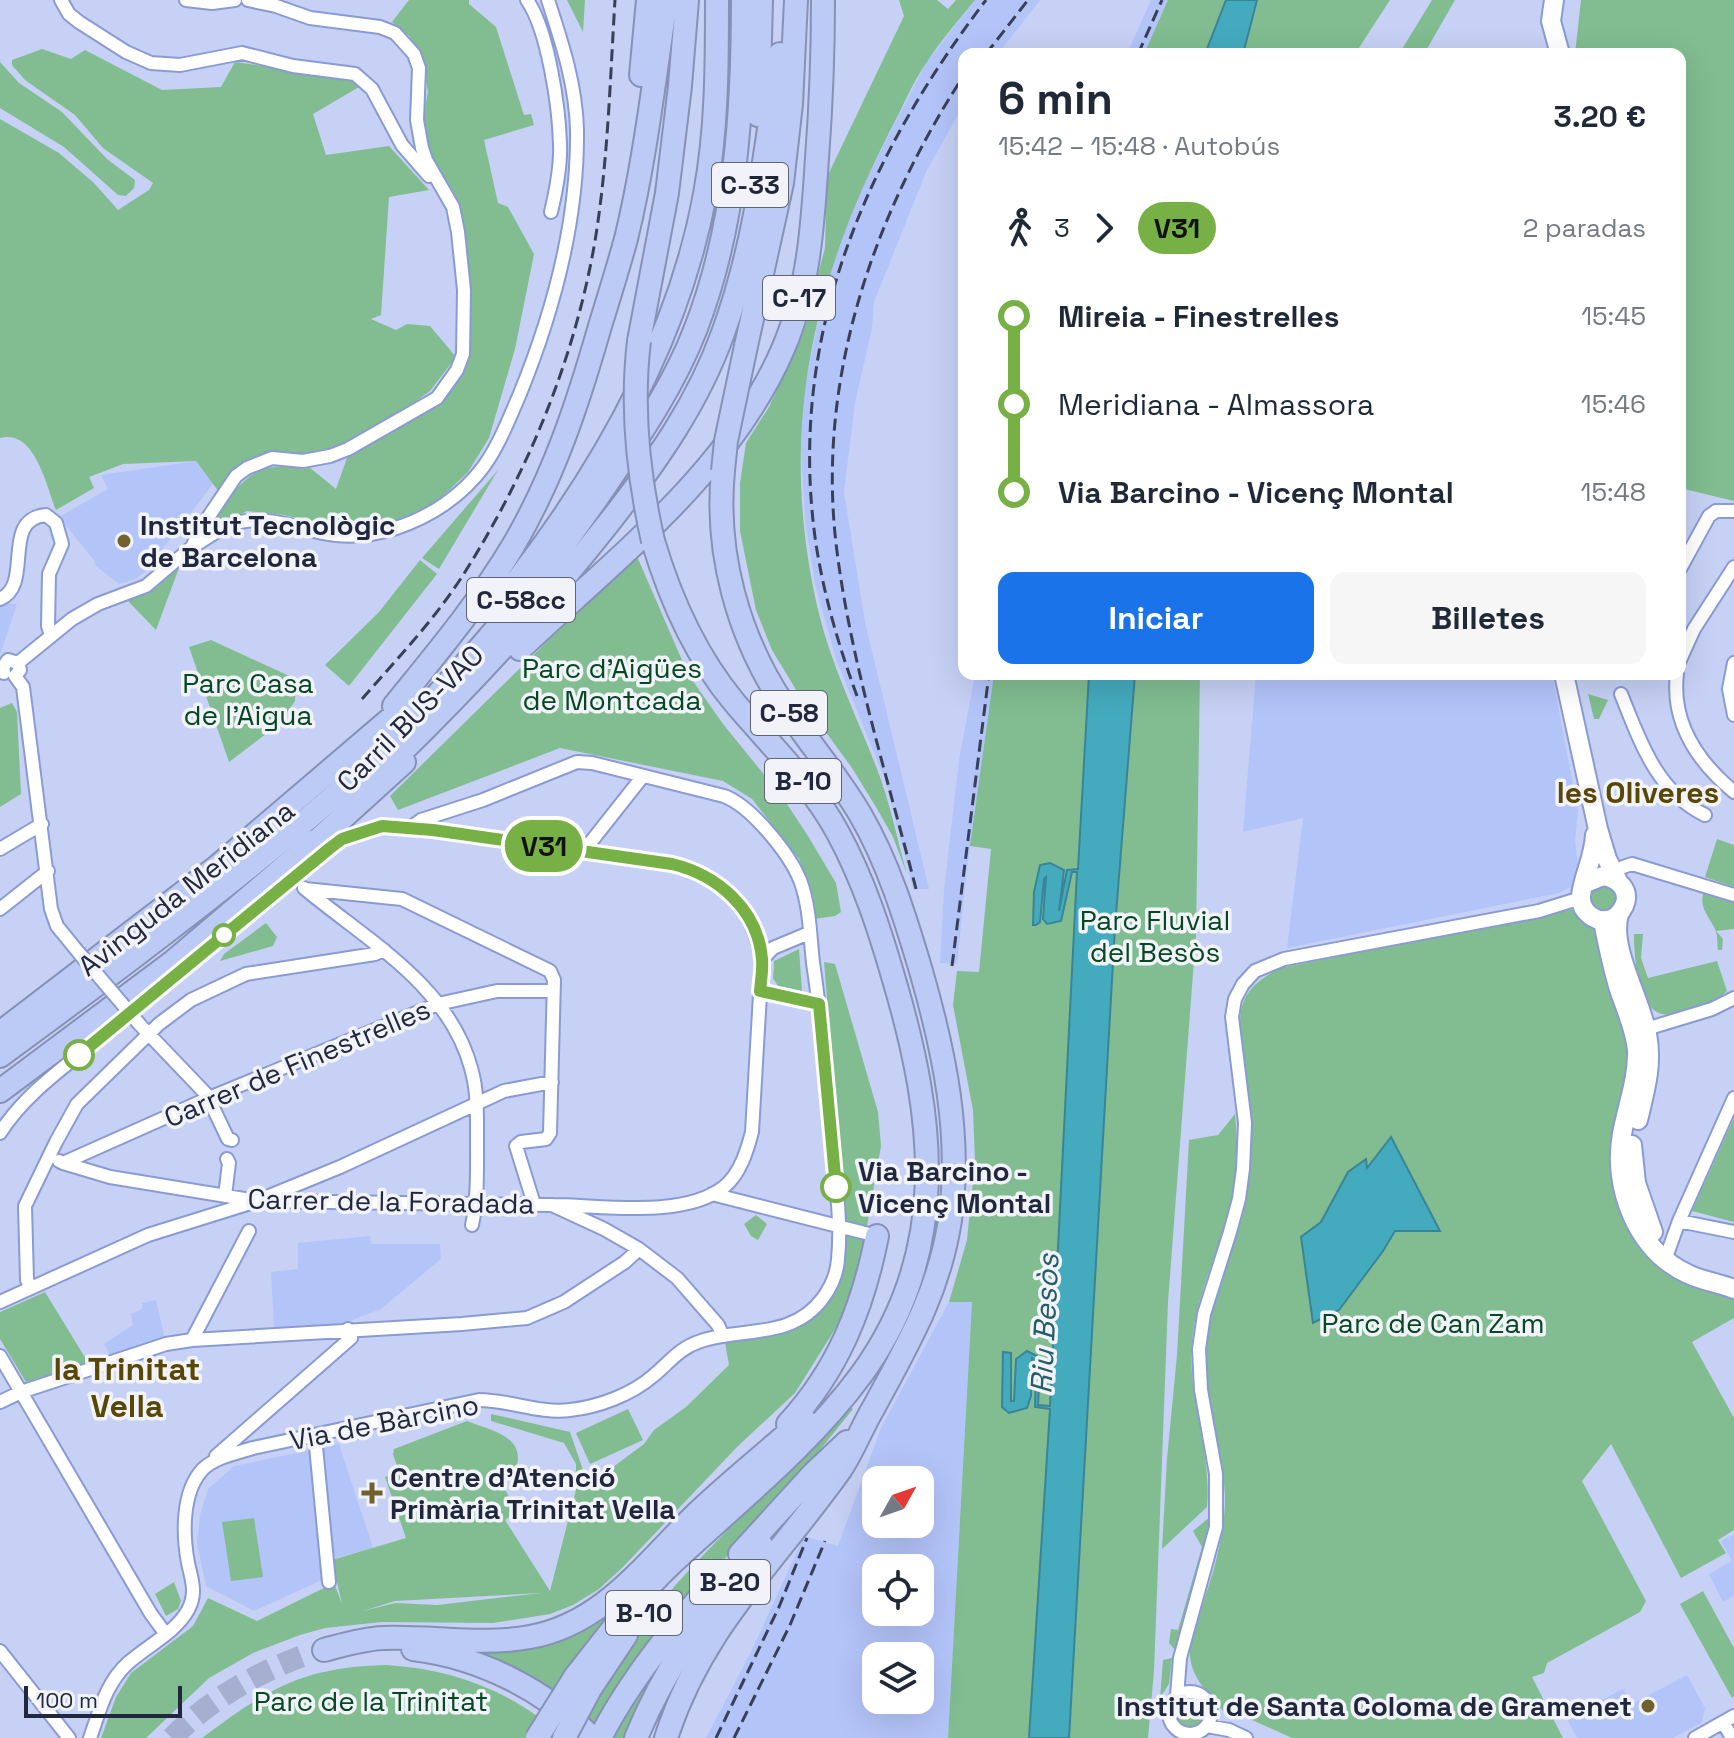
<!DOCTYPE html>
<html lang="es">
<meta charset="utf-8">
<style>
body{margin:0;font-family:"Space Grotesk",sans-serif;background:#f6f6f7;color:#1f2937;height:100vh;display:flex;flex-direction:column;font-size:30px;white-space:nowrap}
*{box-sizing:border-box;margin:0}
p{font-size:26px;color:#747a83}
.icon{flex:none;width:44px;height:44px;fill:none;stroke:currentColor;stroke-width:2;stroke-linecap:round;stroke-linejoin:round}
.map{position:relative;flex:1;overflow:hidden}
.drawer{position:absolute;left:958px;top:48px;width:728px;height:632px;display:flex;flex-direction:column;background:#fff;border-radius:16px;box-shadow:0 8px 32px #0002}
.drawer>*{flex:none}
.badge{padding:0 16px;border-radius:26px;font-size:28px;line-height:52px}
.needle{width:52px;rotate:50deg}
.tools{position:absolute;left:862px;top:1466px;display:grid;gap:16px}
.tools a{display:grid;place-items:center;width:72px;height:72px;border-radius:16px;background:#fff;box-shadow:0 8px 32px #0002;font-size:40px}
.scale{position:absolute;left:24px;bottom:20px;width:158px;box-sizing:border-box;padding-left:8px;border:4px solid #21283e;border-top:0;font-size:22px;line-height:28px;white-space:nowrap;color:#21283e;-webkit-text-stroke:6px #f1f3f9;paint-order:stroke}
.map>.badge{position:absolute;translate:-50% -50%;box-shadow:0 0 0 4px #fff}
.legs{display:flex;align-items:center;gap:12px;height:88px;padding:0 40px;font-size:26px}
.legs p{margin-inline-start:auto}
.headline{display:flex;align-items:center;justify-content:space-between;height:136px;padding:0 40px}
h1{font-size:44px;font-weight:700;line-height:60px}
.action{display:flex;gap:16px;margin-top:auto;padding:16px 40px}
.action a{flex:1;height:92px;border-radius:16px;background:#1a73e8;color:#fff;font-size:32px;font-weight:700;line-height:92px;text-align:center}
.action a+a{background:#f6f6f7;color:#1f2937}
ul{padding:0 40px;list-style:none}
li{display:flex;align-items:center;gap:28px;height:88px;font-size:30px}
li i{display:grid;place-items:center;width:12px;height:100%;margin:0 10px;background:currentColor}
li i::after{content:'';width:20px;height:20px;margin:-10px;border:6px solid;border-radius:50%;background:#fff}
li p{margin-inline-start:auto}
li:first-child i{background:linear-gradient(#0000 50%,currentColor 0)}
li:last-child i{background:linear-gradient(currentColor 50%,#0000 0)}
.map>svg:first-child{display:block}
.built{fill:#b3c4f9;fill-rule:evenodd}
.green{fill:#81bd90;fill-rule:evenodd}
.water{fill:#44abbe;stroke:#3a8498;stroke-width:2}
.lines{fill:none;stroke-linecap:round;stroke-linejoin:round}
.highway-tunnel{stroke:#a5afd0;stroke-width:22;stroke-dasharray:22 11;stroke-linecap:butt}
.street-casing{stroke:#8a9bd3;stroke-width:16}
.secondary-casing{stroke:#8a9bd3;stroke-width:22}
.highway-casing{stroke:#8691b6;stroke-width:26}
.street{stroke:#fff;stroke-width:12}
.secondary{stroke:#fff;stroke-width:18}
.highway{stroke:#bccaf6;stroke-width:22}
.rail{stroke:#384058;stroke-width:3;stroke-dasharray:12 6;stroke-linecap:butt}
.street-bridge-casing{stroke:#8a9bd3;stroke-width:16;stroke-linecap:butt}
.highway-bridge-casing{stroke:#8691b6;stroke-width:26;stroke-linecap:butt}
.street-bridge{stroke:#fff;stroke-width:12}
.highway-bridge{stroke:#bccaf6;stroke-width:22}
.line-1-casing{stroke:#fff;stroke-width:18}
.line-1{stroke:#77b045;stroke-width:12}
.poi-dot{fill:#71612f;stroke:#f1f3f9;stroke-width:3}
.stop-1-dot{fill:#fff;stroke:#77b045;stroke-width:4}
.labels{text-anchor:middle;stroke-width:7;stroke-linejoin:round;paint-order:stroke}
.shield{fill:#f1f3f9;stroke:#5f6576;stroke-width:2}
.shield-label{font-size:26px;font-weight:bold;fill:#21283e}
.poi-label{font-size:28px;font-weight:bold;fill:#21283e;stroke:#f1f3f9;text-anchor:start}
.park-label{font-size:28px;fill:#054821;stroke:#f1f3f9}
.street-label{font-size:28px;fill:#21283e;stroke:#f1f3f9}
.stop-label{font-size:28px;font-weight:bold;fill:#21283e;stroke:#f1f3f9;text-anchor:start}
.neighbourhood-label{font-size:30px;font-weight:bold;fill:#594706;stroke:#f1f3f9}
.water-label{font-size:30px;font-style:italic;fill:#245d67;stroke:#f1f3f9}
.quarter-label{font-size:32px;font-weight:bold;fill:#594706;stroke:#f1f3f9}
</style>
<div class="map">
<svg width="1734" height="1738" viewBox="0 0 1734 1738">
<rect width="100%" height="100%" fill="#c6d1f5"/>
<path class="built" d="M975,0H1040L998,54H964V104L926,172L874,302L872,328L855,403L844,492L865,622L929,889H913L886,782L836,659L815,584L805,520L801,447L803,394L824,292L836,250L863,185L926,63Z
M1151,0H1168L1144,54H1127Z
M196,461L213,484L144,573L133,580L119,584L96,566L94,560L59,517L108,489L101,475Z
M0,604H17L0,655Z
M975,674H994L966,877L957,964L940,963L944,890L959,760Z
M1256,674H1552L1578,811L1575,840L1579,875L1575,885L1559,893L1287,948L1303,818L1243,832Z
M370,1236L371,1244H440L441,1259L381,1309L342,1324L274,1328L271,1272L298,1269V1243Z
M156,1300L165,1339L110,1355L104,1344L133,1325L131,1314L142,1309V1303Z
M949,1302H972L948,1738H706L751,1652L804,1536L838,1546L881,1428ZM876,1480H920V1524H876ZM876,1568H920V1612H876ZM876,1656H920V1700H876Z
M339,1444L373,1548L332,1559L322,1447Z
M311,1450L324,1579L254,1611L206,1586L197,1543L200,1515L208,1489L234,1466Z
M1734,1534V1596L1723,1602L1709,1574L1732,1561L1721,1541Z
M1687,1675L1705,1708L1702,1722L1673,1738H1577L1567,1719L1623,1689L1632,1704Z"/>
<path class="green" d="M409,0H469V4L496,27L524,115L531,114L534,125L484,140L498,203L508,207L534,254L515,349L489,438L468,472L439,500L402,519L363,526L326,525L284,515L247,511L207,530C222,509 238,478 264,469C277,465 295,467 309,467L336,489L347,458L435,406L462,371L469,346L467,249L459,205L427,147L422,121L428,92L422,58L409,36L392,22Z
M567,0H585L583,32Z
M899,0H937L948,9L956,0H975C959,20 941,40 927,62C912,83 902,109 890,131C810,286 778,438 818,610C831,665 857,717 877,769C890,802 897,839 907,874L893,837L876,807L852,768L801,698L772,650L756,610L740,531V483L746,443L769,407L801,338L825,248L827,177L904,16Z
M1168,0H1226L1205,54H1144Z
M1257,0H1390L1355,54H1243Z
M1432,0H1455L1424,54H1399Z
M1581,0H1734V501L1680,488V54H1575Z
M42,49L71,59L85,50L162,90L221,87L235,62L349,78L359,87L313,114L326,155L389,146L429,190L389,197L381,315L371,319L396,330L407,324L430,326L456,357L430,391L406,408L345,445L305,454L283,452L264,454L245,461L219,492L196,461L123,464L89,477L94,488L56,510C46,485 35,429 0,438V119L59,153L94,183L118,210L149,190L153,183L103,148L75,115L25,80L12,65V60Z
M0,62L19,83L62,112L107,159L135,180L134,188L126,196L118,195L64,147L0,108Z
M498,470L439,569L422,558Z
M636,554L688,674L723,724L783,798L808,836L836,883L841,912L835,916L814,919L809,884L799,859L752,799L723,781L560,748L398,810L390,796Z
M420,560L437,574L349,686L325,665L379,612Z
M179,568L156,630L128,601L153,589Z
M211,640L296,679L295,701L279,724L229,762L189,647Z
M994,674H1089L1057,1308L1029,1738H948L972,1302H949L967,1240L975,1161L973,1110L953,1005L957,971L979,972L991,849L970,846Z
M1135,674H1200L1196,934L1168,1302L1154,1671L1148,1738H1069L1115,927Z
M1588,694L1608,700L1599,719H1594Z
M12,703L17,712L21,794L0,807V708Z
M1717,839L1734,845V887L1705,877Z
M1589 897a14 14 0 1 1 28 0a14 14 0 1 1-28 0Z
M1704,891L1734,900V929L1716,931L1723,939L1722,950H1718C1717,944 1718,935 1715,929C1709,916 1698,907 1704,891Z
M1575,909L1598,926L1632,1060L1611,1162L1615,1199L1626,1225L1639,1243L1734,1296V1318L1692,1342L1734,1418V1530L1718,1540L1726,1553L1681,1578L1611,1444L1582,1481L1646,1601L1640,1612L1547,1663L1544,1673L1532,1677L1563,1738H1292L1239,1714L1234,1706L1228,1717C1210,1693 1187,1678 1190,1645C1204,1598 1225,1548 1225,1498C1224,1446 1198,1395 1206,1343C1216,1277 1250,1217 1251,1149C1252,1121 1249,1093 1245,1065C1243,1048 1238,1028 1241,1011C1245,989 1261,978 1280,968Z
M266,923L277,937L273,946L220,961L224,954Z
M1634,934H1643L1641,958L1648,978L1717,961L1727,991C1717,1000 1705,1004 1693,1008C1684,1011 1672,1016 1662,1014C1637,1008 1634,954 1634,934Z
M799,949L802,991L778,986L773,978L774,961Z
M824,962L835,964L878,1112L881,1146L860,1266L853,1293L842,1318L795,1393L737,1447L622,1568L599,1589L573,1605L550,1614L493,1623L382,1622L325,1628L300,1635L253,1653L209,1678L146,1738H101L116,1697L131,1673L193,1626L208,1598L257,1621L334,1583L342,1604L332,1560L406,1538L385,1477L399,1472L393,1454L394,1449L467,1421C489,1430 527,1436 516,1468L496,1475L511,1500L509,1517L505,1520L550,1591L576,1490V1464L564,1443L491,1421V1414L570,1432L583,1470L582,1490L644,1444L654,1430L686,1407L729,1365L725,1343L780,1332L818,1311L837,1287L847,1240ZM541,1593L437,1605L395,1603L363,1611L395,1601Z
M1235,1114C1237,1138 1239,1164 1235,1188C1226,1240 1196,1289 1192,1342C1187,1398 1212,1451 1207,1507L1162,1549L1167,1459L1177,1355L1189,1140L1218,1135Z
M1734,1118V1222L1692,1211Z
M756,1215L767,1224L758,1240L751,1236L744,1224Z
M45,1292L89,1364L26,1382L0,1339V1312Z
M850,1407L853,1409L785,1493L696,1590L631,1702L684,1630L635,1738H603L450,1647L576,1630L578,1633L608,1611L644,1578L593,1640L627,1644C693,1556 776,1486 850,1407Z
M628,1409L643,1440L590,1464L576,1433Z
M1211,1516L1207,1541L1175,1650L1169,1643L1171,1629L1178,1630L1202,1547L1193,1531Z
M254,1518L263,1577L231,1581L222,1522Z
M174,1582L181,1601L178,1609L166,1616L155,1594Z
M1703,1591L1734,1648V1696L1732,1698L1680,1604Z
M1172,1658L1169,1684L1160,1698L1163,1660Z
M386,1665C454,1669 514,1692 564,1738H202C267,1689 303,1667 386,1665Z
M1175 1714a15 15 0 1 1 30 0a15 15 0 1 1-30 0Z"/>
<path class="water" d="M1226,0H1257L1243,54H1205Z
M1089,674H1135L1115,927L1069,1738H1029L1050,1409L1035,1407L1036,1370L1032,1357L1031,1396L1027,1408L1009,1413L1002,1407L1003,1352L1011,1353V1401H1014L1016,1359L1027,1351L1037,1356L1040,1369L1038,1405L1050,1406L1077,872H1072L1061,921L1047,924L1043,919L1046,877L1044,879L1040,922L1036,925H1033L1034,892L1040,865L1050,863L1064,870L1059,911L1067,870L1078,869Z
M1391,1137L1440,1231H1395L1383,1251L1339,1310L1313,1323L1301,1237L1321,1222L1348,1172L1366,1159L1367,1168Z"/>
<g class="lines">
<path class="highway-tunnel" d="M172,1738C210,1699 258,1672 308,1654"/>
<g class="street-casing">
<path id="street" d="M61,0L69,14L79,22L126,52L151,63L180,65L242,53L293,66L355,74L372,89L402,145L429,176
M186,0L212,3L235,0
M527,0C548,30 559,107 560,144C561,166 556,191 551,212
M192,547C209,537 226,523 246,521C277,517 306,532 336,535C355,537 377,534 396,528C430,517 462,496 484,466C499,445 509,419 519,396C553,313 578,220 577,130C576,85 562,43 548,0
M1680,569L1709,516L1716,511H1734
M0,599C34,585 0,519 46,515L56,523L62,544L49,574L48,626L51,635
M1680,660L1694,629L1734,567
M1734,663L1729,689L1734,715
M4,673L3,667L8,660L18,663
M1677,674C1671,723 1698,762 1734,792
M15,676L20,670L18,663L72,619L98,604L146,586L192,547L203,525L236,476L247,468L272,458L303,461L330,456L348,449L437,398L457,370L463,354L464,290L458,232L453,207L426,160L422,148L417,120L419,68L414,54L395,33L380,27L310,18L276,6L248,0
M15,676L23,687L51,909L57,926L79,953
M1621,694C1640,741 1656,791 1705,815
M0,849L42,824
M583,852L643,776
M1623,867L1632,864L1734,895
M304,888C366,940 449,985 471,1068C478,1092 477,1116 477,1140C477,1169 478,1197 472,1225
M305,889L402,899L550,971L554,980L550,1133L546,1139L521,1142L516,1146L534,1204
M0,909L48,871
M762,960L773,948L809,933
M760,991L819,1004
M143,1028L207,1095L228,1139L232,1140
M1646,1029L1712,1009L1734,998
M0,1133C26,1092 70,1063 107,1032C181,970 256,910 330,848L342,839L382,826L433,830L672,864C722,875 754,910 762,960L752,1132C747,1151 740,1174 724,1187C683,1219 602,1205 552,1205
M59,1161L63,1163L209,1098L438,1004L497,991H553
M63,1163L110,1177L257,1201L552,1205L604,1229L639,1249L677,1278L718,1325L723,1336
M712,1194L877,1236
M225,1196L229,1163L227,1159
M1679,1221L1734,1232
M1665,1260L1679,1221L1734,1098
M31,1288L27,1280L25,1206L56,1142L77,1104L159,1024L191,1000L246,974L375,954L384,950
M0,1302L148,1235L257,1201L340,1167L504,1091L552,1082
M192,1340L249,1231
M0,1356L151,1614L165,1633
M0,1402L21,1392L166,1344L192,1340L462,1324L527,1318L564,1302L625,1262L639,1249
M315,1436L329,1582
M216,1456L351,1338L348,1329
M0,1651L69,1738
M1169 1713a21 21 0 1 1 42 0a21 21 0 1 1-42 0Z
M1177,1696L1180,1658L1216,1527V1474L1201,1390L1199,1349L1204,1314L1230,1232L1239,1199L1243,1169L1245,1123L1232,1017L1235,999L1243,984L1255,971L1284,959L1539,911L1581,898
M1723,1722L1732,1738
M1207,1726L1229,1730L1246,1738
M90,1738C100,1710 106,1683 128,1663C147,1646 176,1632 188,1610C197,1593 192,1581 188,1563C183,1536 181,1492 203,1469C215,1457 237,1453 253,1448L479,1400C509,1400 540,1414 570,1410C598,1407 631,1395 653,1376C670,1362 679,1348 701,1341C743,1327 792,1340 823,1298C831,1287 837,1274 838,1259C842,1219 835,1178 831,1138C826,1080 822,1021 813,963C810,936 810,906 800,880C789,853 751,806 724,796L592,763L577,762L483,800L421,820L410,828
M1695,1738L1734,1716"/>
</g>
<g class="secondary-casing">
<path id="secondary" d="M1554,0L1551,21L1560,54
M1564,674L1598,829L1607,859L1619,883
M1586,883L1603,876C1618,878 1631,890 1624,906C1621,912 1617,917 1611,919C1596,924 1580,912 1581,896C1583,876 1594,858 1595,835
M1619,914C1609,948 1641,999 1647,1034C1653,1064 1645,1091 1638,1120
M1603,921C1607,942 1612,965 1618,986C1625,1008 1635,1028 1637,1050C1638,1079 1627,1106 1622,1134C1612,1187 1637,1251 1688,1274C1702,1281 1719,1283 1734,1289
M1632,1145L1636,1183L1653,1232"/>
</g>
<g class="highway-casing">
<path id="highway" d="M641,75L648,0
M758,115L761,0
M639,341L667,193L680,86L687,0
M746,346L782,183L791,104L796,0
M495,609C592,489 677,348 705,194C717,130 717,65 717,0
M520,649C615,559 730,472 783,349C809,289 813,222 817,158C821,105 823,53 823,0
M394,706C436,654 479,603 513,546C554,476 578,403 600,326C609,297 618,268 626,239C645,161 654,80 666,0
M386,767C467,689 542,608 611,520C656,462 698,403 723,333C757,240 765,151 780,54
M307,850L404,762
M0,1033L218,866L416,697
M0,1056C91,989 182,922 270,850C298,827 326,804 353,779C445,693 529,597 601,492C637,439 673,388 696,328C736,224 743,110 743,0
M0,1091L174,961L315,841
M788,1424C838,1370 863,1307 877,1236
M740,1554L814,1473L847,1442
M413,1649C480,1657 545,1690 592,1738
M324,1650C343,1645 362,1639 383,1638C432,1636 482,1646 530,1637C602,1624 644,1565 694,1516C729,1482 768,1452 804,1419
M575,1677C605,1639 635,1598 671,1564C735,1504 808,1447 861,1375C951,1252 935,1120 895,983C880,931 864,881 838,833C811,783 770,745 734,702C695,655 670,598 653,541
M590,1689L626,1635
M600,1738C627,1685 664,1638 703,1594
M636,1738C666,1665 709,1604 762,1546
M666,1738C702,1626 776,1561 841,1469C854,1449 862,1427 874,1407C908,1344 939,1292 950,1220C962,1135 944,1051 921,971C905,917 888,862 860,814C837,775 808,742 783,704C738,636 715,553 723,471"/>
</g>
<use href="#street" class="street"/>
<use href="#secondary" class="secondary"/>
<use href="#highway" class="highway"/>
<path class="rail" d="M986,54L1028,0
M1138,54L1162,0
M857,696C839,647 824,596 816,544C786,339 865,159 986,0
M362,699C398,658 436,618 465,572C528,472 575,358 595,241C608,162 610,80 615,0
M916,889C887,775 847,650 835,534C819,370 876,211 964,75
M952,966L989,674
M716,1738L779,1607L807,1538
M734,1738L790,1625L825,1541"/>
<g class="street-bridge-casing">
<path id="street-bridge" d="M79,953L141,1026"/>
</g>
<g class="highway-bridge-casing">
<path id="highway-bridge" d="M639,341C631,408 638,475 653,541
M723,471L726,441L746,346
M537,1738L575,1677
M564,1738L590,1689"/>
</g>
<use href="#street-bridge" class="street-bridge"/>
<use href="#highway-bridge" class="highway-bridge"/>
</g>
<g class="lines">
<g class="line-1-casing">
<path id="line-1" d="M79,1055L330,848L342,839L382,826L433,830L672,864C718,875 758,910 762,959C763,969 761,980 760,991L819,1004L836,1187"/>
</g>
<use href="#line-1" class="line-1"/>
</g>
<g class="poi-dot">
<circle cx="124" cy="541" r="8"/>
<path d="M368 1481h8v8h8v8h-8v8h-8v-8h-8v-8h8z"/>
<circle cx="1648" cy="1706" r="8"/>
</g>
<g class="stop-1-dot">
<circle cx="224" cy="935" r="10"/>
<circle cx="79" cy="1055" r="14"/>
<circle cx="836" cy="1187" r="14"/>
</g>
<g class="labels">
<g class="shield">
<rect x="712" y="163" width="76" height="44" rx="6"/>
<rect x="763" y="276" width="72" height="44" rx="6"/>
<rect x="467" y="578" width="108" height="44" rx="6"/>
<rect x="751" y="691" width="76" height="44" rx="6"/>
<rect x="765" y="759" width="76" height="44" rx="6"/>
<rect x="690" y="1560" width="80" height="44" rx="6"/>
<rect x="606" y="1591" width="76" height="44" rx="6"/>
</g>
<g class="shield-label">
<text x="750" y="194">C-33</text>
<text x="799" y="307">C-17</text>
<text x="521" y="609">C-58cc</text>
<text x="789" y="722">C-58</text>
<text x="803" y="790">B-10</text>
<text x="730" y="1591">B-20</text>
<text x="644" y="1622">B-10</text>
</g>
<g class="poi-label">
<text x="140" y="535">Institut Tecnològic<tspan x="140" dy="32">de Barcelona</tspan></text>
<text x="390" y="1487">Centre d'Atenció<tspan x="390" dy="32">Primària Trinitat Vella</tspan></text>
<text x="1632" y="1716" text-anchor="end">Institut de Santa Coloma de Gramenet</text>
</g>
<g class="park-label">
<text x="612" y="678">Parc d'Aigües<tspan x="612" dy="32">de Montcada</tspan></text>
<text x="248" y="693">Parc Casa<tspan x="248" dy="32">de l'Aigua</tspan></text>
<text x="1155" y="930">Parc Fluvial<tspan x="1155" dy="32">del Besòs</tspan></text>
<text x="1433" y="1333">Parc de Can Zam</text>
<text x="371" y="1711">Parc de la Trinitat</text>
</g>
<g class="street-label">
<text transform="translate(410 718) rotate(-45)" y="10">Carril BUS-VAO</text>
<text transform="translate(186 888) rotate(-38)" y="10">Avinguda Meridiana</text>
<text transform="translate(297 1063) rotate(-23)" y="10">Carrer de Finestrelles</text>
<text transform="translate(391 1201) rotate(1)" y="10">Carrer de la Foradada</text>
<text transform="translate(384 1422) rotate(-11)" y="10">Via de Bàrcino</text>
</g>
<g class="stop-label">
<text x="858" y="1181">Via Barcino -<tspan x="858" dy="32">Vicenç Montal</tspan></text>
</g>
<g class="neighbourhood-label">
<text x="1638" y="803">les Oliveres</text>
</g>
<g class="water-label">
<text transform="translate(1045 1324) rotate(-87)" y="10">Riu Besòs</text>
</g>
<g class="quarter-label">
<text x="127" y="1380">la Trinitat<tspan x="127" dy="37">Vella</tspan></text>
</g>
</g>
</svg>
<div class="tools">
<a><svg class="needle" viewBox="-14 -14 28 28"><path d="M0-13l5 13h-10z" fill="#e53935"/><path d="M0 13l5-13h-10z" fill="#747a83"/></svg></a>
<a><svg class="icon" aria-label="locate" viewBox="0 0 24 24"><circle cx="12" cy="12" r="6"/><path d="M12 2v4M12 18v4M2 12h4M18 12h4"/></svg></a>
<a><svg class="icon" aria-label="layers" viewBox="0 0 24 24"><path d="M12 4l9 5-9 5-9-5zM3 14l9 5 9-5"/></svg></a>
</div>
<div class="scale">100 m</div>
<b class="badge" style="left:544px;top:846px;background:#77b045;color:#111">V31</b>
<section class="drawer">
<div class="headline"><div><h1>6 min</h1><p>15:42 – 15:48 · Autobús</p></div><b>3.20 €</b></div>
<div class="legs"><svg class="icon" aria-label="walk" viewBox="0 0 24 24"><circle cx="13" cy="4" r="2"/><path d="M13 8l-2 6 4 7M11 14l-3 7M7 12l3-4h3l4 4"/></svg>3<svg class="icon" aria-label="forward" viewBox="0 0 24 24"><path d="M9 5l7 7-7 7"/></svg><b class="badge" style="background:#77b045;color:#111">V31</b><p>2 paradas</p></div>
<ul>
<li><i style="color:#77b045"></i><b>Mireia - Finestrelles</b><p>15:45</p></li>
<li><i style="color:#77b045"></i><span>Meridiana - Almassora</span><p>15:46</p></li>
<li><i style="color:#77b045"></i><b>Via Barcino - Vicenç Montal</b><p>15:48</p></li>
</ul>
<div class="action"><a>Iniciar</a><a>Billetes</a></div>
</section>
</div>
